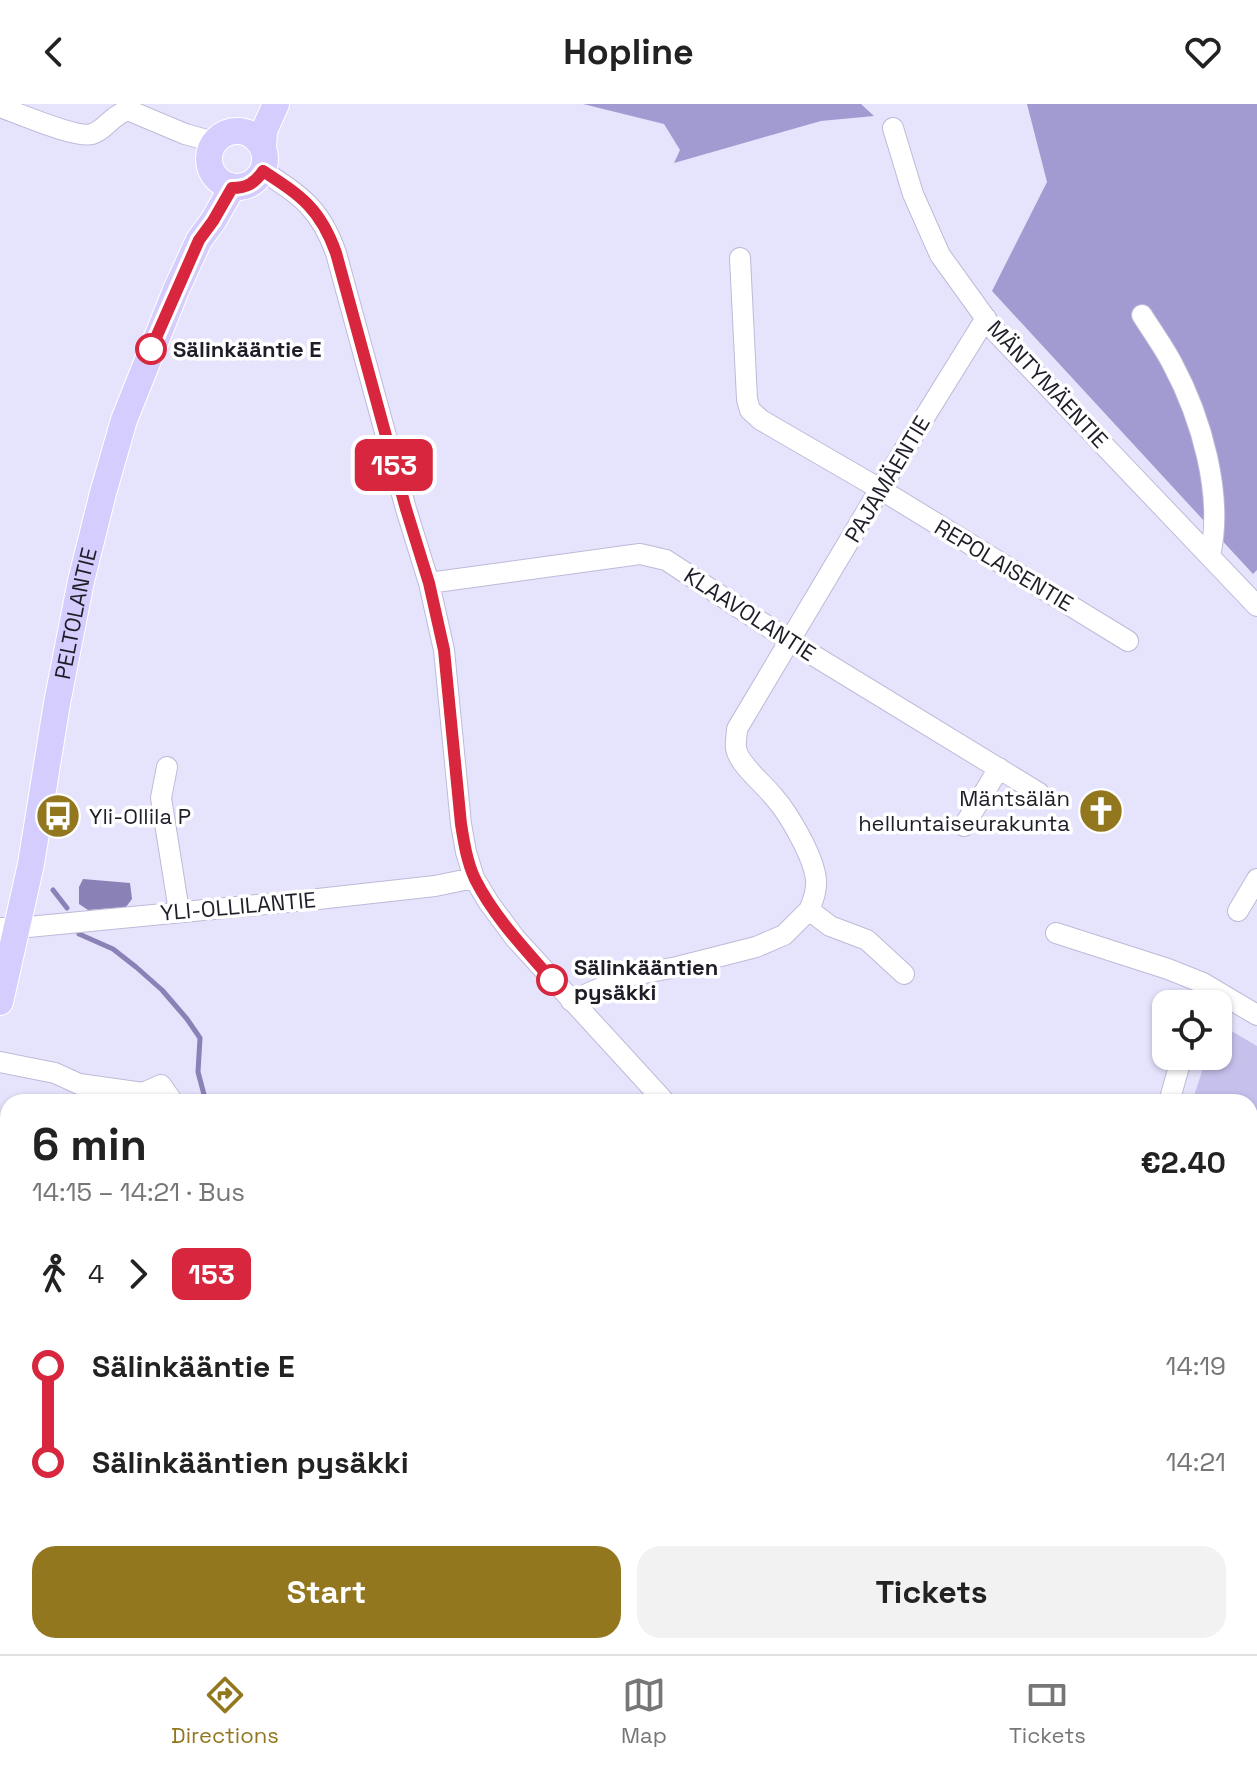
<!DOCTYPE html>
<meta charset="utf-8">
<style>
body{margin:0;font-family:"Space Grotesk",sans-serif;background:#f2f2f2;color:#222;height:100vh;display:flex;flex-direction:column;font-size:30px;white-space:nowrap}
*{box-sizing:border-box;margin:0}
p{font-size:26px;color:#767676}
.icon{flex:none;width:44px;height:44px;fill:none;stroke:currentColor;stroke-width:2;stroke-linecap:round;stroke-linejoin:round}
.map{position:relative;flex:1;overflow:hidden}
.details{position:absolute;left:0px;top:990px;width:1258px;height:560px;display:flex;flex-direction:column;background:#fff;border-radius:24px 24px 0 0;box-shadow:0 2px 6px #0004}
.details>*{flex:none}
.badge{padding:0 16px;border-radius:12px;font-size:28px;line-height:52px}
.tools{position:absolute;left:1152px;top:886px;display:grid;gap:16px}
.tools a{display:grid;place-items:center;width:80px;height:80px;border-radius:16px;background:#fff;box-shadow:0 2px 6px #0004;font-size:40px}
.map>.badge{position:absolute;translate:-50% -50%;box-shadow:0 0 0 4px #fff}
.legs{display:flex;align-items:center;gap:12px;height:88px;padding:0 32px;font-size:26px}
.legs p{margin-inline-start:auto}
.headline{display:flex;align-items:center;justify-content:space-between;height:136px;padding:0 32px}
h1{font-size:44px;font-weight:800;line-height:60px}
.action{display:flex;gap:16px;margin-top:auto;padding:16px 32px}
.action a{flex:1;height:92px;border-radius:24px;background:#92771e;color:#fff;font-size:32px;font-weight:800;line-height:92px;text-align:center}
.action a+a{background:#f2f2f2;color:#222}
ul{padding:0 32px;list-style:none}
li{display:flex;align-items:center;gap:28px;height:96px;font-size:30px}
li i{display:grid;place-items:center;width:12px;height:100%;margin:0 10px;background:currentColor}
li i::after{content:'';width:20px;height:20px;margin:-10px;border:6px solid;border-radius:50%;background:#fff}
li p{margin-inline-start:auto}
li:first-child i{background:linear-gradient(#0000 50%,currentColor 0)}
li:last-child i{background:linear-gradient(currentColor 50%,#0000 0)}
header{display:flex;justify-content:space-between;align-items:center;height:104px;padding:0 32px;background:#fff;font-size:36px;font-weight:800}
.menu{display:flex;justify-content:space-around;align-items:center;height:112px;border-top:2px solid #e0e0e0;background:#fff;font-size:22px;color:#767676}
.menu a{display:grid;justify-items:center;gap:4px}
.menu .current{color:#92771e}
.map>svg:first-child{display:block}
.built{fill:#dcd8ff}
.green{fill:#c6c1ec}
.forest{fill:#a29bd1}
.water{fill:#8a82b6}
.lines{fill:none;stroke-linecap:round;stroke-linejoin:round}
.stream{stroke:#8a82b6;stroke-width:5}
.minor-tunnel{stroke:#bebcd2;stroke-width:20;stroke-dasharray:20 10;stroke-linecap:butt}
.minor-casing{stroke:#bdbad8;stroke-width:22}
.major-casing{stroke:#fff;stroke-width:28}
.minor{stroke:#fff;stroke-width:20}
.major{stroke:#d4cdfd;stroke-width:26}
.line-1-casing{stroke:#fff;stroke-width:18}
.line-1{stroke:#d7263d;stroke-width:12}
.stop-1-dot{fill:#fff;stroke:#d7263d;stroke-width:4}
.labels{text-anchor:middle;stroke-width:7;stroke-linejoin:round;paint-order:stroke}
.stop-label{font-size:22px;font-weight:bold;fill:#1e1d28;stroke:#fff;text-anchor:start}
.street-label{font-size:22px;fill:#1e1d28;stroke:#fff}
.poi-label{font-size:22px;fill:#1e1d28;stroke:#fff;text-anchor:end}
</style>
<header><svg class="icon" aria-label="back" viewBox="0 0 24 24"><path d="M15 5l-7 7 7 7"/></svg>Hopline<svg class="icon" aria-label="heart" viewBox="0 0 24 24"><path d="M12 20l-8-8c-3-5 5-10 8-4 3-6 11-1 8 4z"/></svg></header>
<div class="map">
<svg width="1257" height="1550" viewBox="0 0 1257 1550">
<rect width="100%" height="100%" fill="#e6e4fd"/>
<path class="built" d="M1257,1097V1319L1250,1322V1113Z
M574,1542H885L886,1550H578Z"/>
<path class="green" d="M1218,919L1257,942V1097L1250,1113V998H1192L1207,952H1218Z
M1257,1357V1409L1250,1411V1360Z
M460,1542H564L568,1549L521,1550L460,1545Z"/>
<path class="forest" d="M583,0H861L874,12L821,17L674,59L680,46L664,20Z
M1027,0H1257V466L1253,470L992,187L1047,78Z"/>
<path class="water" d="M83,775L130,779L132,795L126,803L88,806L79,800V783Z"/>
<g class="lines">
<path class="stream" d="M53,786L67,804
M79,830L113,845L136,863L162,886L187,915L200,934L198,968L206,998
M545,1542L550,1550"/>
<path class="minor-tunnel" d="M641,1542L644,1550
M858,1549L906,1542L909,1545L910,1550"/>
<g class="minor-casing">
<path id="minor" d="M0,3C18,9 77,35 92,30C107,25 110,12 128,6L185,30L214,38
M893,24L913,90L940,151L994,226L1257,502
M263,67C301,92 320,104 336,149L406,405L429,479L444,546L461,720L466,748L474,774L489,799L515,834L665,998
M740,154L747,295L750,306L761,316L880,385L1128,537
M1142,211C1152,227 1163,242 1172,259C1201,313 1224,391 1210,452
M429,479L640,450L666,456L790,537L1039,689
M167,663L161,694L179,807
M964,722L999,664
M1238,807L1257,775
M0,824H18L318,795L435,782L474,774
M1056,829L1168,865L1203,879L1257,911
M904,870L867,836L830,822L809,806C813,798 817,785 816,776C814,753 789,710 774,693C764,680 738,660 736,644C735,639 737,631 737,625L880,385L986,214
M571,897L628,872L677,863L756,843L784,831L809,806
M0,958L55,969L79,980L143,989L161,981L173,998
M1169,998L1182,952
M0,1313L8,1314
M1250,1347L1257,1344
M325,1542L328,1550
M896,1542L897,1550
M925,1542L926,1550"/>
</g>
<g class="major-casing">
<g id="major">
<circle cx="237" cy="55" r="28"/>
<path d="M263,43L264,27L276,0"/>
<path id="s1" d="M0,898L31,760L57,599L81,477L103,389L124,316L176,186L199,136L213,117L232,84"/>
</g>
</g>
<use href="#minor" class="minor"/>
<use href="#major" class="major"/>
</g>
<g class="lines">
<g class="line-1-casing">
<path id="line-1" d="M151,245L199,136L213,117L232,84C247,84 255,79 263,67C301,92 320,104 336,149L406,405L429,479L444,546L461,720C464,739 467,758 475,775C494,813 525,845 552,876"/>
</g>
<use href="#line-1" class="line-1"/>
</g>
<defs>
<g id="church-disc" transform="scale(2.3)"><circle r="9.5" fill="#92771e" stroke="#fff"/><path d="M-1.2-6h2.4v3.5h3.3v2.4h-3.3V6h-2.4V-.1h-3.3v-2.4h3.3Z" fill="#fff"/></g>
<g id="bus-disc" transform="scale(2.3)"><circle r="9.5" fill="#92771e" stroke="#fff"/><path d="M-5-6H5V4H4V6H2V4H-2V6H-4V4H-5ZM-3.5-4V0h7V-4ZM-3.5 1.2v1.5H-2V1.2ZM2 1.2v1.5H3.5V1.2Z" fill="#fff"/></g>
</defs>
<g fill-rule="evenodd">
<use href="#church-disc" x="1101" y="707"/>
<use href="#bus-disc" x="58" y="712"/>
</g>
<g class="stop-1-dot">
<circle cx="151" cy="245" r="14"/>
<circle cx="552" cy="876" r="14"/>
</g>
<g class="labels">
<g class="stop-label">
<text x="173" y="253">Sälinkääntie E</text>
<text x="574" y="871">Sälinkääntien<tspan x="574" dy="25">pysäkki</tspan></text>
</g>
<g class="street-label">
<text transform="translate(1048 280) rotate(47)" y="8">MÄNTYMÄENTIE</text>
<text transform="translate(887 375) rotate(-59)" y="8">PAJAMÄENTIE</text>
<text transform="translate(1004 461) rotate(31)" y="8">REPOLAISENTIE</text>
<text dy="8" stroke="none"><textPath href="#s1" startOffset="396">PELTOLANTIE</textPath></text>
<text transform="translate(750 510) rotate(33)" y="8">KLAAVOLANTIE</text>
<text transform="translate(238 802) rotate(-5)" y="8">YLI-OLLILANTIE</text>
</g>
<g class="poi-label">
<text x="1070" y="702">Mäntsälän<tspan x="1070" dy="25">helluntaiseurakunta</tspan></text>
<text x="89" y="720" text-anchor="start">Yli-Ollila P</text>
</g>
</g>
</svg>
<div class="tools">
<a><svg class="icon" aria-label="locate" viewBox="0 0 24 24"><circle cx="12" cy="12" r="6"/><path d="M12 2v4M12 18v4M2 12h4M18 12h4"/></svg></a>
</div>
<b class="badge" style="left:394px;top:361px;background:#d7263d;color:#fff">153</b>
<section class="details">
<div class="headline"><div><h1>6 min</h1><p>14:15 – 14:21 · Bus</p></div><b>€2.40</b></div>
<div class="legs"><svg class="icon" aria-label="walk" viewBox="0 0 24 24"><circle cx="13" cy="4" r="2"/><path d="M13 8l-2 6 4 7M11 14l-3 7M7 12l3-4h3l4 4"/></svg>4<svg class="icon" aria-label="forward" viewBox="0 0 24 24"><path d="M9 5l7 7-7 7"/></svg><b class="badge" style="background:#d7263d;color:#fff">153</b></div>
<ul>
<li><i style="color:#d7263d"></i><b>Sälinkääntie E</b><p>14:19</p></li>
<li><i style="color:#d7263d"></i><b>Sälinkääntien pysäkki</b><p>14:21</p></li>
</ul>
<div class="action"><a>Start</a><a>Tickets</a></div>
</section>
</div>
<nav class="menu">
<a class="current"><svg class="icon" aria-label="directions" viewBox="0 0 24 24"><path d="M12 3l9 9-9 9-9-9zM9 14v-3h6M13 9l2 2-2 2"/></svg>Directions</a>
<a><svg class="icon" aria-label="map" viewBox="0 0 24 24"><path d="M3 6l6-2 6 2 6-2v14l-6 2-6-2-6 2zM9 4v14M15 6v14"/></svg>Map</a>
<a><svg class="icon" aria-label="tickets" viewBox="0 0 24 24"><path d="M3 7h18v10H3zM15 7v10"/></svg>Tickets</a>
</nav>
